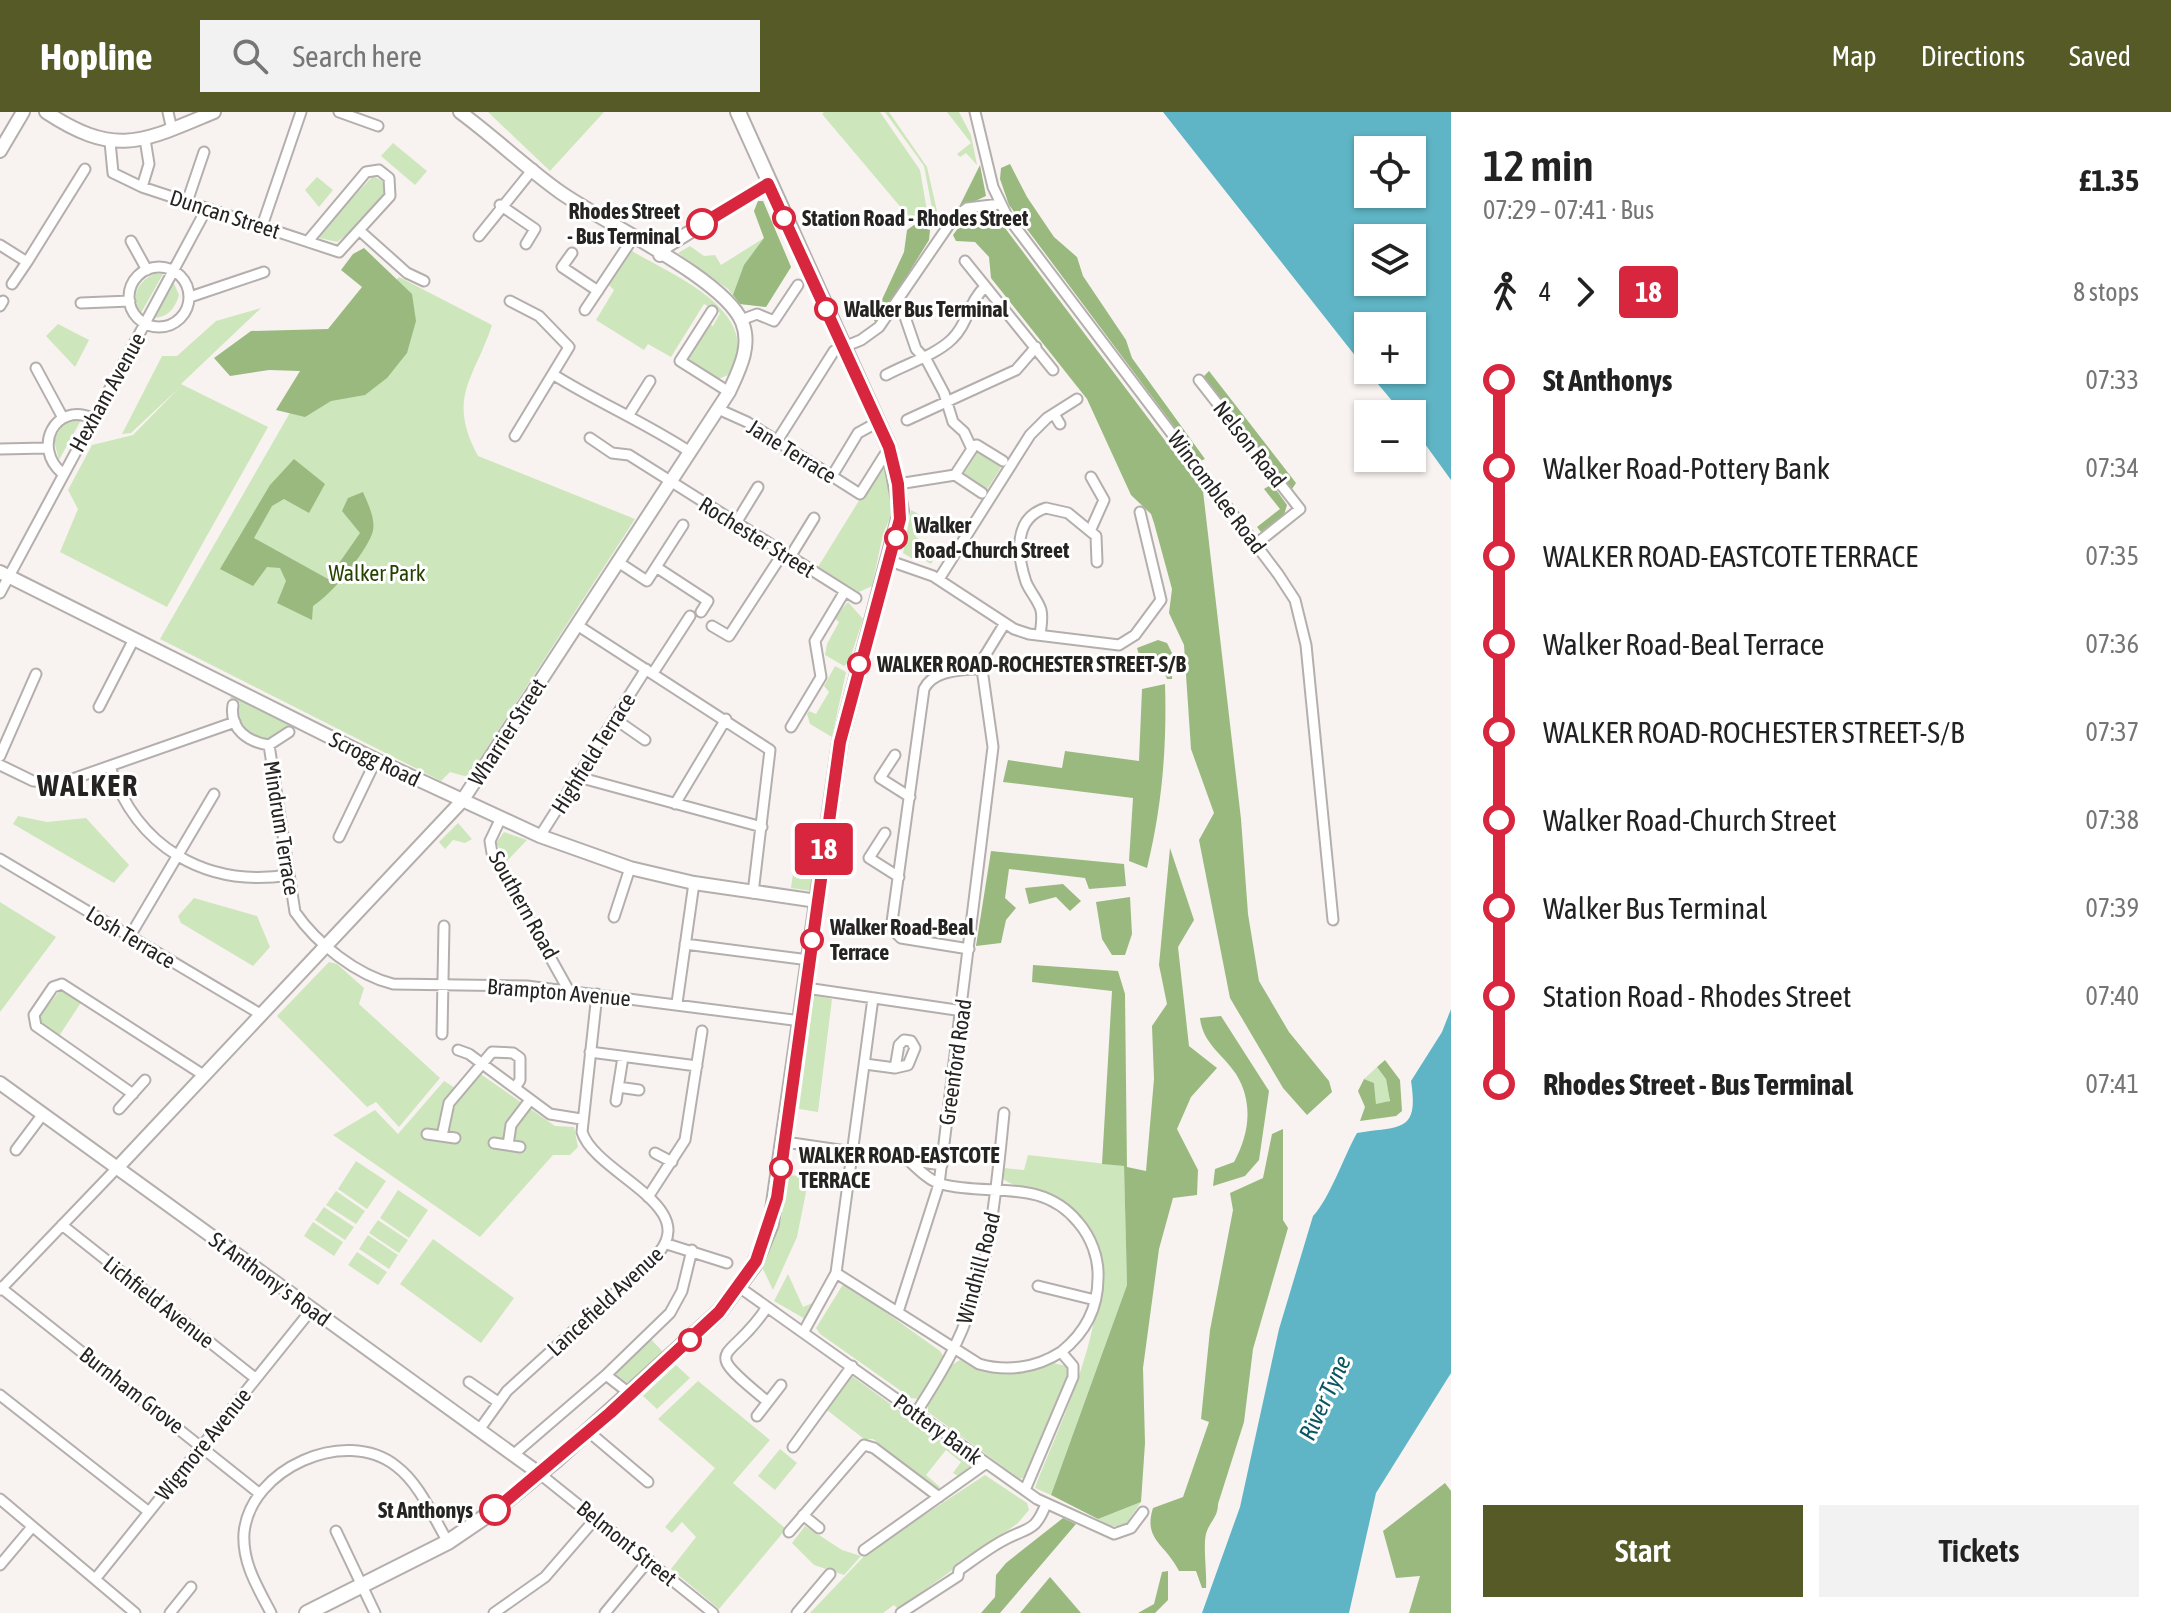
<!DOCTYPE html>
<meta charset="utf-8">
<style>
body{margin:0;font-family:"Asap Condensed",sans-serif;background:#f2f2f2;color:#222;height:100vh;display:flex;flex-direction:column;font-size:30px;white-space:nowrap}
*{box-sizing:border-box;margin:0}
p{font-size:26px;color:#767676}
.icon{flex:none;width:44px;height:44px;fill:none;stroke:currentColor;stroke-width:2;stroke-linecap:round;stroke-linejoin:round}
.map{position:relative;flex:1;overflow:hidden}
.side{display:flex;flex-direction:column;background:#fff;width:720px}
.side>*{flex:none}
.badge{padding:0 16px;border-radius:6px;font-size:28px;line-height:52px}
.buttons{position:absolute;left:1354px;top:24px;display:grid;gap:16px}
.buttons a{display:grid;place-items:center;width:72px;height:72px;border-radius:0px;background:#fff;box-shadow:0 2px 6px #0004;font-size:40px}
.map>.badge{position:absolute;translate:-50% -50%;box-shadow:0 0 0 4px #fff}
.legs{display:flex;align-items:center;gap:12px;height:88px;padding:0 32px;font-size:26px}
.legs p{margin-inline-start:auto}
.overview{display:flex;align-items:center;justify-content:space-between;height:136px;padding:0 32px}
h1{font-size:44px;font-weight:600;line-height:60px}
.primary-button{display:flex;gap:16px;margin-top:auto;padding:16px 32px}
.primary-button a{flex:1;height:92px;border-radius:0px;background:#565a27;color:#fff;font-size:32px;font-weight:600;line-height:92px;text-align:center}
.primary-button a+a{background:#f2f2f2;color:#222}
ul{padding:0 32px;list-style:none}
li{display:flex;align-items:center;gap:28px;height:88px;font-size:30px}
li i{display:grid;place-items:center;width:12px;height:100%;margin:0 10px;background:currentColor}
li i::after{content:'';width:20px;height:20px;margin:-10px;border:6px solid;border-radius:50%;background:#fff}
li p{margin-inline-start:auto}
li:first-child i{background:linear-gradient(#0000 50%,currentColor 0)}
li:last-child i{background:linear-gradient(currentColor 50%,#0000 0)}
header{display:flex;align-items:center;gap:48px;box-sizing:border-box;height:112px;padding:0 40px;background:#565a27;color:#fff}
header strong{font-size:38px}
nav{display:flex;gap:44px;margin-inline-start:auto;font-size:28px}
.search{width:560px;height:72px;background:#f2f2f2;display:flex;align-items:center;gap:20px;box-sizing:border-box;padding:0 28px;border-radius:0px;color:#767676;font-size:30px}
main{display:flex;flex:1;min-height:0}
.map>svg:first-child{display:block}
.green{fill:#cee6bc}
.forest{fill:#99b97f}
.water{fill:#5fb5c5;fill-rule:evenodd}
.lines{fill:none;stroke-linecap:round;stroke-linejoin:round}
.street-casing{stroke:#b4afad;stroke-width:13}
.secondary-casing{stroke:#b4afad;stroke-width:16}
.primary-casing{stroke:#b4afad;stroke-width:18}
.street{stroke:#fff;stroke-width:9}
.secondary{stroke:#fff;stroke-width:12}
.primary{stroke:#fff;stroke-width:14}
.line-1-casing{stroke:#fff;stroke-width:18}
.line-1{stroke:#d7263d;stroke-width:12}
.stop-1-dot{fill:#fff;stroke:#d7263d;stroke-width:4}
.labels{text-anchor:middle;stroke-width:6;stroke-linejoin:round;paint-order:stroke}
.stop-label{font-size:22px;font-weight:bold;fill:#262423;stroke:#fff;text-anchor:start}
.street-label{font-size:22px;fill:#262423;stroke:#fff}
.park-label{font-size:22px;fill:#254100;stroke:#fff}
.water-label{font-size:24px;font-style:italic;fill:#085662;stroke:#fff}
.district-label{font-size:30px;font-weight:bold;letter-spacing:2px;fill:#262423;stroke:#fff}
</style>
<header>
<strong>Hopline</strong>
<div class="search"><svg class="icon" aria-label="search" viewBox="0 0 24 24"><circle cx="10" cy="10" r="6"/><path d="M15 15l6 6"/></svg>Search here</div>
<nav><a>Map</a><a>Directions</a><a>Saved</a></nav>
</header>
<main>
<div class="map">
<svg width="1451" height="1501" viewBox="0 0 1451 1501">
<rect width="100%" height="100%" fill="#f8f3f0"/>
<path class="green" d="M488,0H604L550,59Z
M824,0H880L920,58L930,116L914,111L822,2Z
M885,0H889L927,55L940,112L936,117L924,54Z
M947,0H959L971,23L977,53L966,41L960,45L957,42L971,31Z
M393,31L427,59L415,73L381,44Z
M373,64L384,70L385,80L354,117L337,130L320,126L318,122Z
M317,65L333,78L319,95L305,78Z
M758,89H763L791,155L766,195L740,192L728,177L678,141L690,134L704,144L715,143L721,153L764,126L754,99Z
M632,139C667,160 737,188 738,234C738,244 732,254 728,263L716,268L688,246L708,212L713,214L720,201L704,192L671,245L648,232L644,238L596,208L614,178L609,173Z
M154,162H163L141,201C130,185 137,170 154,162Z
M399,165L492,213C475,266 446,285 478,344L635,407L468,665L450,660L441,669L160,527L326,238Z
M173,169L179,183C175,197 167,206 152,206Z
M261,196L181,272L268,315L167,495L60,440L78,397L68,378L92,333L133,323L179,276L131,321L122,322L162,244H177L216,209Z
M58,212L89,228L75,255L46,224Z
M71,308H81L59,348L54,329L62,313Z
M979,338L1002,354L986,379L963,363Z
M884,348L892,401L883,422L872,474L859,480L818,455Z
M911,398L924,405L916,425L938,439L931,452L917,444L916,449L903,441Z
M848,490L863,507L849,550L844,554L825,543L827,532L839,510L834,506Z
M835,554L846,560L832,625L810,612L807,602L809,599L816,602L829,580L824,574Z
M232,582L291,610C275,636 250,630 236,606L240,591L230,586Z
M18,704L47,710L86,706L129,753L114,771L13,712Z
M458,711L472,727L465,731L453,728L445,737L439,730Z
M800,712L818,715L811,779L791,776Z
M504,720L527,728L507,749L496,731Z
M194,786L257,804L270,835L253,854L181,811L178,804Z
M0,790L56,825L0,900Z
M329,850L337,852L364,876L359,892L440,966L399,1015L376,990L367,995L277,904Z
M62,876L82,889L59,924L39,911L40,903Z
M814,883L832,887L818,1000L799,997Z
M1377,955L1386,967L1390,987L1386,993L1376,992L1374,971L1364,967Z
M479,961L555,1014L574,1015L578,1035L570,1043H553L480,1125L333,1023L375,998L398,1022L444,969L463,981Z
M1028,1043L1124,1054L1127,1173L1051,1383L1035,1376C1061,1307 1137,1161 1074,1099C1049,1074 1023,1081 1003,1067L1004,1056L1024,1058Z
M356,1049L386,1069L367,1097L338,1077Z
M789,1063L809,1065L797,1125L773,1178L762,1155L780,1112Z
M398,1078L428,1098L409,1126L380,1106Z
M336,1079L365,1099L356,1112L326,1093Z
M324,1095L354,1115L345,1128L315,1108Z
M378,1108L408,1128L399,1141L369,1121Z
M313,1110L343,1130L334,1144L304,1124Z
M368,1123L398,1143L389,1157L359,1137Z
M433,1127L514,1186L481,1231L400,1172Z
M357,1140L387,1160L378,1173L348,1153Z
M788,1162L803,1195L815,1190L805,1207L774,1189Z
M846,1172L940,1239L944,1245L920,1287L911,1286L820,1222L816,1216L842,1174Z
M650,1226L663,1240L629,1272L613,1260Z
M960,1248L1008,1262L1053,1251L1067,1254L1068,1268L1028,1363L1020,1367L928,1300V1294L950,1254Z
M676,1253L690,1266L657,1297L643,1284Z
M852,1264L971,1351V1356L958,1364L953,1361L961,1350L946,1338L926,1363L940,1375L938,1378L873,1327H864L827,1298Z
M698,1269L770,1328L733,1371L786,1417L719,1497L671,1457L696,1425L682,1410L672,1421L665,1415L715,1356L658,1307Z
M780,1337L797,1351L775,1378L758,1364Z
M985,1363L1027,1391L1029,1398L1018,1411L898,1497L894,1493L883,1501H810L868,1440Z
M1141,1390L1125,1414H1107L1098,1407Z
M805,1414L842,1438L861,1444L844,1463L814,1453L792,1431Z"/>
<path class="forest" d="M1010,52L1027,85L1054,125L1077,145L1083,164L1126,228L1132,246L1205,347L1200,349L1009,93L1000,67L1001,56Z
M980,53L986,84L958,97Z
M758,89H763L791,155L766,195L740,192L733,183L744,153L764,126L754,99Z
M988,104L999,108L1203,379L1241,707L1248,802L1259,869L1289,920L1329,969L1332,980L1307,1003L1283,976L1230,886L1199,728L1214,701L1191,637L1184,533L1169,501L1172,477L1154,411L1151,402L1131,383L1087,287L991,166L989,145L975,130L956,129L953,123L961,112Z
M914,113L930,118L929,128L877,212L873,207L904,140L907,118Z
M364,136L412,182L416,209L407,241L387,266L365,283L331,289L305,305L276,298L300,259L269,258L230,264L214,246L251,219L328,217L362,175L341,158L353,142Z
M1209,259L1296,371L1292,377L1202,266Z
M294,347L325,372L309,401L284,387L272,394L254,426L328,467L360,421L342,399L348,386L363,380C368,392 377,409 372,422C364,443 331,483 313,494L312,508L277,491L286,469L280,456L267,455L253,474L220,457L270,373Z
M1272,372L1287,393L1284,403L1261,420L1257,415L1280,397L1264,377Z
M1158,528L1167,531L1172,541V567H1167L1159,546L1142,553L1137,536Z
M1165,572C1167,636 1162,694 1147,756L1129,749L1133,686L1003,670L1008,648L1062,656L1065,639L1139,649L1142,577Z
M1170,736L1194,808L1178,835L1189,934L1217,956L1191,985L1177,1017L1198,1058L1197,1083L1173,1086L1159,1137L1143,1256L1145,1331L1141,1390L1098,1407L1051,1383L1127,1173L1124,1054L1102,1052L1112,879L1032,870L1033,853L1118,859L1125,882L1127,1055L1146,1059L1154,967L1152,914L1167,892L1159,853Z
M991,739L1124,752L1126,774L1089,777L1085,766L1009,757L1005,786L1016,796L1006,808L1001,831L976,834Z
M1063,772L1081,789L1070,799L1056,785L1029,792L1025,776Z
M1130,785L1132,822L1125,843H1112L1102,827L1096,790Z
M1221,904L1269,979L1259,1048L1245,1064L1213,1074L1215,1057L1234,1050C1249,1023 1254,991 1236,962C1222,941 1203,932 1200,906Z
M1385,948L1400,968L1402,999L1396,1004L1360,1009L1365,995L1358,979L1364,967L1374,971L1376,992L1390,989L1386,967L1377,955Z
M1283,1017V1108L1288,1116L1253,1237L1244,1310L1218,1392C1218,1406 1209,1410 1206,1422C1203,1434 1207,1461 1206,1476H1202L1196,1459H1179C1165,1431 1143,1428 1153,1396L1183,1385L1209,1310L1201,1307L1210,1218L1233,1098L1230,1081L1263,1066L1272,1022Z
M1445,1371L1451,1379V1501H1409L1420,1464L1396,1466L1383,1419Z
M1063,1406L1076,1412L1000,1501H981L995,1485L996,1463L1006,1451Z
M1168,1459V1488L1155,1501H1138L1154,1492L1162,1460Z
M1050,1465L1081,1501H1020Z"/>
<path class="water" d="M1163,0H1451V368L1412,314V302H1403L1368,260ZM1368,38H1412V82H1368ZM1368,126H1412V170H1368ZM1368,214H1412V258H1368Z
M1451,897V1261L1376,1381L1349,1501H1202L1240,1395L1279,1217L1313,1104C1329,1088 1344,1044 1357,1021C1401,1014 1419,1021 1411,969L1442,920Z"/>
<g class="lines">
<g class="street-casing">
<path id="street" d="M168,0L172,18
M339,0L378,14
M975,0L993,75L1007,104L1278,462L1295,488L1306,533L1333,808
M145,27L149,52L142,75L339,140L390,84L389,66L379,58L366,60L308,129
M110,30L113,61L142,75
M187,90L204,40
M500,93L535,117L526,132
M262,114L301,0
M360,119L407,161L424,169
M479,124L533,57
M131,129L147,158
M0,133L27,150L85,57
M572,141L562,155L598,179
M965,149L1053,258
M129 185a30 30 0 1 1 60 0a30 30 0 1 1-60 0Z
M12,172L27,150
M190,185L264,160
M510,189L539,204L569,235L515,324
M81,191L130,189
M0,194L3,189
M894,196L904,202L916,237L927,249L944,281L953,310L964,320L972,337L955,363
M585,198L633,126
M712,199L680,249L729,280
M741,208L757,202L774,209L798,173
M36,256L63,306
M554,263C599,291 646,311 690,340
M886,263C906,252 936,243 952,227C968,212 969,189 985,175
M1199,268L1300,397L1256,432
M718,297L747,310L860,382L889,336
M1054,302L1060,312
M628,304L650,269
M907,308L1016,258L1036,235
M590,326L612,341L629,343L856,486
M777,329L834,239L861,228L879,215L953,107L967,96L1000,92
M971,334L977,333L1003,349
M0,337L46,336
M62,361C32,335 55,290 92,306
M955,363L982,381
M832,364L858,321L878,310
M898,372L955,363
M736,411L758,375
M1091,417L1104,388L1091,365
M790,445L814,406
M890,449L933,464L1014,517L1029,522L1119,533L1135,523L1161,488L1140,400
M618,450L647,469L683,413
M656,455L708,489L701,500
M939,467L1030,323L1047,306L1077,287
M0,481L207,96
M577,513L770,638L753,781
M712,514L729,524L783,441
M1040,523C1041,515 1043,507 1041,498C1038,488 1030,480 1026,470C1017,443 1013,406 1046,396L1068,401L1096,424L1097,450
M653,561L690,504
M233,593C229,617 248,630 269,633L289,620
M99,595L134,527
M615,607L645,628
M791,615L821,565L815,529L845,479
M269,633L295,800C317,832 357,863 393,872L527,874L801,909
M895,643L880,666L910,685
M0,644L36,562
M0,653L33,669L64,670L235,610
M110,655C137,735 205,776 289,763
M578,665L762,715
M675,692L726,607
M500,708L490,729L492,741L569,879
M885,721L869,746L899,765
M540,724L646,557
M339,725L376,648
M0,747L262,903
M614,805L630,756
M130,824L214,682
M685,832L809,848
M969,837L901,826L893,818L892,810L924,577C934,557 961,559 981,556
M806,876L963,899
M677,891L694,771
M442,922L444,814
M458,938L469,942L550,1002L581,1007
M590,940L697,954
M865,952L895,956L908,953L915,936L911,929L904,928L899,933L895,956
M618,975L639,978
M133,982L36,914L34,903L53,875L62,872L205,964
M616,989L623,945
M119,997L145,968
M427,1022L455,1026
M442,1024L449,991L492,940L513,941L520,946V968L515,976
M785,1030L942,1053
M494,1031L520,1035
M508,1033L511,1013L530,988
M16,1038L43,1002
M655,1041L672,1050
M907,1047C916,1055 929,1069 941,1072C990,1085 1041,1065 1078,1110C1091,1125 1099,1146 1098,1166C1098,1197 1085,1221 1061,1240L1073,1254V1265L1025,1378
M648,1085L685,1028L702,919
M62,1113L255,1266
M667,1132L727,1151
M836,1161L979,1252C1007,1260 1036,1256 1061,1240
M1038,1174L1095,1188
M0,1175L260,1382
M739,1175L1037,1387L1114,1422L1131,1416L1143,1400
M0,1178L117,1056
M767,1195C730,1253 696,1231 768,1290
M898,1200L939,1072L993,635L981,550L1005,511
M804,1219L836,1161L873,886
M606,1263L624,1277
M469,1270L498,1290
M0,1283L149,1400
M916,1301C929,1280 943,1259 954,1236C990,1163 996,1081 1004,1001
M757,1304L781,1273
M479,1318L507,1279L655,1145C705,1094 596,1063 582,1020L597,882
M589,1320L648,1370
M793,1335L852,1254
M513,1343L606,1263L670,1201L682,1179L692,1138
M540,1362L713,1501
M0,1387L135,1501
M803,1403L819,1416
M336,1419L375,1501
M789,1420L864,1333L874,1336L939,1385
M864,1438L985,1352
M0,1453L32,1415
M96,1466L312,1197
M170,1501L191,1475
M271,1501C258,1476 242,1451 244,1421C250,1357 345,1314 396,1354C420,1372 433,1405 448,1430
M494,1501L545,1465L596,1406
M605,1501L649,1448
M797,1501L830,1462
M901,1501L958,1464L959,1458C972,1449 990,1435 1006,1427C1029,1415 1035,1420 1046,1392"/>
</g>
<g class="secondary-casing">
<path id="secondary" d="M46,0C116,46 142,30 214,0
M0,39L23,0
M660,143L667,134L768,72
M0,460L376,648L540,724L630,756L694,771L817,789
M0,971L540,1362
M117,1056L462,689L729,280C739,258 752,234 742,210C724,166 602,110 560,80C525,55 494,25 460,0"/>
</g>
<g class="primary-casing">
<path id="primary" d="M307,1501L448,1430L495,1398L556,1348L719,1200L754,1153L771,1112L840,630L901,399L889,335L738,0"/>
</g>
<use href="#street" class="street"/>
<use href="#secondary" class="secondary"/>
<use href="#primary" class="primary"/>
</g>
<g class="lines">
<g class="line-1-casing">
<path id="line-1" d="M495,1398L610,1301L719,1200L756,1149L777,1086L840,630L900,407L898,372L889,335L768,72L702,112"/>
</g>
<use href="#line-1" class="line-1"/>
</g>
<g class="stop-1-dot">
<circle cx="784" cy="106" r="10"/>
<circle cx="702" cy="112" r="14"/>
<circle cx="826" cy="197" r="10"/>
<circle cx="896" cy="426" r="10"/>
<circle cx="859" cy="552" r="10"/>
<circle cx="812" cy="828" r="10"/>
<circle cx="781" cy="1056" r="10"/>
<circle cx="690" cy="1228" r="10"/>
<circle cx="495" cy="1398" r="14"/>
</g>
<g class="labels">
<g class="stop-label">
<text x="680" y="107" text-anchor="end">Rhodes Street<tspan x="680" dy="25">- Bus Terminal</tspan></text>
<text x="802" y="114">Station Road - Rhodes Street</text>
<text x="844" y="205">Walker Bus Terminal</text>
<text x="914" y="421">Walker<tspan x="914" dy="25">Road-Church Street</tspan></text>
<text x="877" y="560">WALKER ROAD-ROCHESTER STREET-S/B</text>
<text x="830" y="823">Walker Road-Beal<tspan x="830" dy="25">Terrace</tspan></text>
<text x="799" y="1051">WALKER ROAD-EASTCOTE<tspan x="799" dy="25">TERRACE</tspan></text>
<text x="473" y="1406" text-anchor="end">St Anthonys</text>
</g>
<g class="street-label">
<text transform="translate(225 102) rotate(18)" y="8">Duncan Street</text>
<text transform="translate(107 280) rotate(-61)" y="8">Hexham Avenue</text>
<text transform="translate(1250 332) rotate(52)" y="8">Nelson Road</text>
<text transform="translate(792 339) rotate(32)" y="8">Jane Terrace</text>
<text transform="translate(1217 380) rotate(53)" y="8">Wincomblee Road</text>
<text transform="translate(757 425) rotate(32)" y="8">Rochester Street</text>
<text transform="translate(507 620) rotate(-57)" y="8">Wharrier Street</text>
<text transform="translate(593 641) rotate(-58)" y="8">Highfield Terrace</text>
<text transform="translate(375 647) rotate(26)" y="8">Scrogg Road</text>
<text transform="translate(282 716) rotate(81)" y="8">Mindrum Terrace</text>
<text transform="translate(524 793) rotate(61)" y="8">Southern Road</text>
<text transform="translate(131 825) rotate(31)" y="8">Losh Terrace</text>
<text transform="translate(559 880) rotate(5)" y="8">Brampton Avenue</text>
<text transform="translate(955 950) rotate(-82)" y="8">Greenford Road</text>
<text transform="translate(978 1156) rotate(-75)" y="8">Windhill Road</text>
<text transform="translate(270 1167) rotate(36)" y="8">St Anthony's Road</text>
<text transform="translate(605 1189) rotate(-43)" y="8">Lancefield Avenue</text>
<text transform="translate(159 1190) rotate(38)" y="8">Lichfield Avenue</text>
<text transform="translate(132 1278) rotate(38)" y="8">Burnham Grove</text>
<text transform="translate(938 1317) rotate(36)" y="8">Pottery Bank</text>
<text transform="translate(203 1332) rotate(-51)" y="8">Wigmore Avenue</text>
<text transform="translate(627 1431) rotate(39)" y="8">Belmont Street</text>
</g>
<g class="park-label">
<text x="377" y="469">Walker Park</text>
</g>
<g class="water-label">
<text transform="translate(1325 1286) rotate(-65)" y="8">River Tyne</text>
</g>
<g class="district-label">
<text x="88" y="684">WALKER</text>
</g>
</g>
</svg>
<div class="buttons">
<a><svg class="icon" aria-label="locate" viewBox="0 0 24 24"><circle cx="12" cy="12" r="6"/><path d="M12 2v4M12 18v4M2 12h4M18 12h4"/></svg></a>
<a><svg class="icon" aria-label="layers" viewBox="0 0 24 24"><path d="M12 4l9 5-9 5-9-5zM3 14l9 5 9-5"/></svg></a>
<a>+</a>
<a>−</a>
</div>
<b class="badge" style="left:824px;top:737px;background:#d7263d;color:#fff">18</b>
</div>
<section class="side">
<div class="overview"><div><h1>12 min</h1><p>07:29 – 07:41 · Bus</p></div><b>£1.35</b></div>
<div class="legs"><svg class="icon" aria-label="walk" viewBox="0 0 24 24"><circle cx="13" cy="4" r="2"/><path d="M13 8l-2 6 4 7M11 14l-3 7M7 12l3-4h3l4 4"/></svg>4<svg class="icon" aria-label="forward" viewBox="0 0 24 24"><path d="M9 5l7 7-7 7"/></svg><b class="badge" style="background:#d7263d;color:#fff">18</b><p>8 stops</p></div>
<ul>
<li><i style="color:#d7263d"></i><b>St Anthonys</b><p>07:33</p></li>
<li><i style="color:#d7263d"></i><span>Walker Road-Pottery Bank</span><p>07:34</p></li>
<li><i style="color:#d7263d"></i><span>WALKER ROAD-EASTCOTE TERRACE</span><p>07:35</p></li>
<li><i style="color:#d7263d"></i><span>Walker Road-Beal Terrace</span><p>07:36</p></li>
<li><i style="color:#d7263d"></i><span>WALKER ROAD-ROCHESTER STREET-S/B</span><p>07:37</p></li>
<li><i style="color:#d7263d"></i><span>Walker Road-Church Street</span><p>07:38</p></li>
<li><i style="color:#d7263d"></i><span>Walker Bus Terminal</span><p>07:39</p></li>
<li><i style="color:#d7263d"></i><span>Station Road - Rhodes Street</span><p>07:40</p></li>
<li><i style="color:#d7263d"></i><b>Rhodes Street - Bus Terminal</b><p>07:41</p></li>
</ul>
<div class="primary-button"><a>Start</a><a>Tickets</a></div>
</section>
</main>
